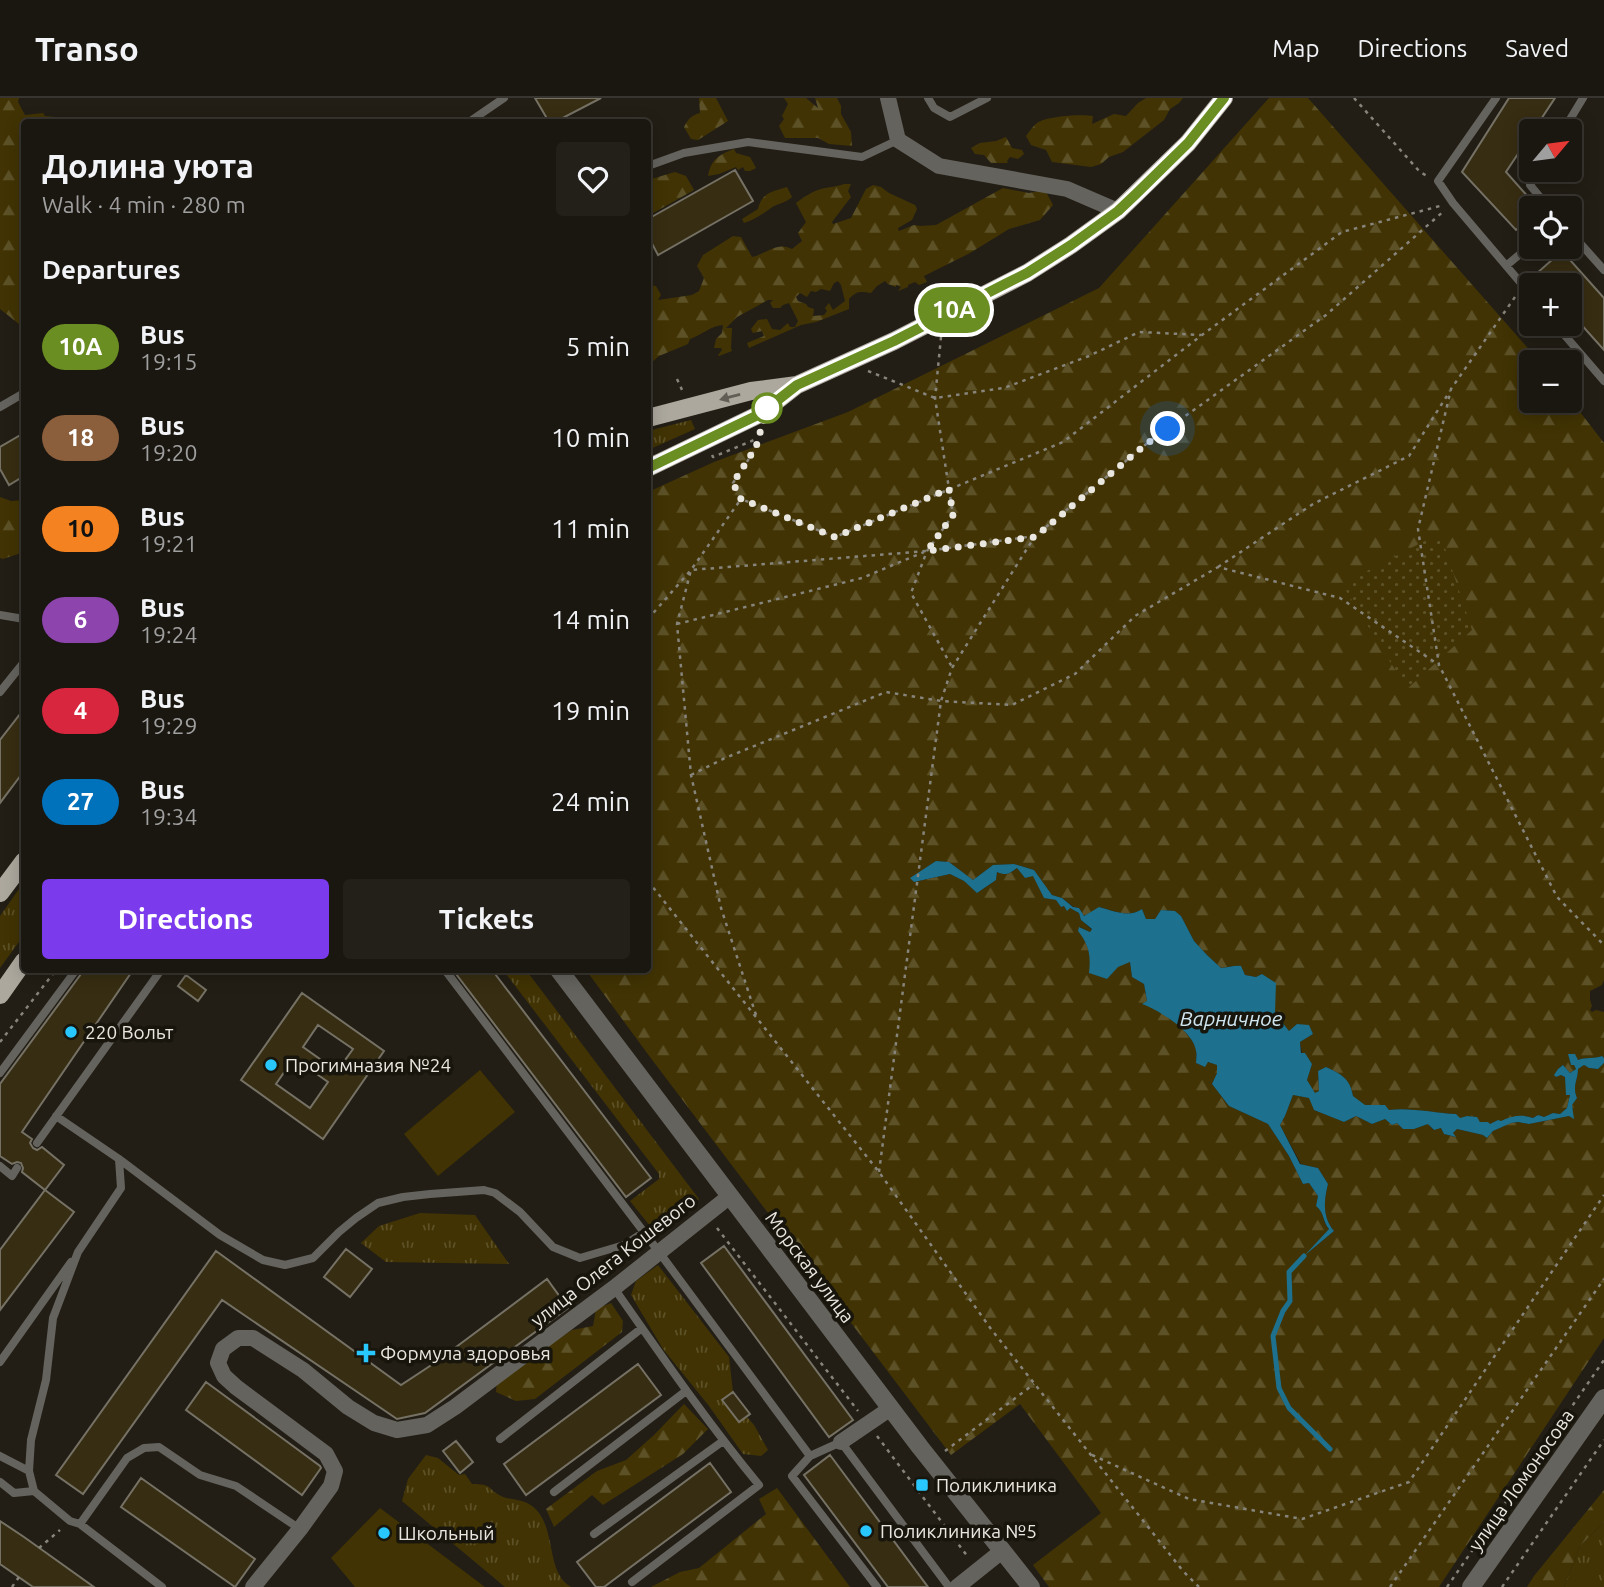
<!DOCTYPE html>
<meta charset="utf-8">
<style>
body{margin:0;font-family:Ubuntu,sans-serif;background:#231f19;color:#f1f3f6;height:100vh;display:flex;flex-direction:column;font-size:26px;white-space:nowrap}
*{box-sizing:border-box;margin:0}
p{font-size:23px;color:#9f9f9f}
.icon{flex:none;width:38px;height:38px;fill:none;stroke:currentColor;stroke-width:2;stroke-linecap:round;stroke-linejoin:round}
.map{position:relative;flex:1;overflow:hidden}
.sheet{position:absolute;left:21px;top:21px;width:630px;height:854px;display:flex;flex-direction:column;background:#1a1610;border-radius:7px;box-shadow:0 4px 18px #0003,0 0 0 2px #383530}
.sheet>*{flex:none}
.badge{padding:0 14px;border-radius:23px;font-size:24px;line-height:46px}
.needle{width:46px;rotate:61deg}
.buttons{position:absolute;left:1519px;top:21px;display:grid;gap:14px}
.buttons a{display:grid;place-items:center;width:63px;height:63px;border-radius:7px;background:#1a1610;box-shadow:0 4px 18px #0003,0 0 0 2px #383530;font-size:35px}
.you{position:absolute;width:35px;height:35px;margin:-18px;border:5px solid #fff;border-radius:50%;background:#1a73e8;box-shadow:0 0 0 10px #1a73e833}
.map>.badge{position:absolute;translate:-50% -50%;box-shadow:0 0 0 4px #fff}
h2{padding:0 21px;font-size:26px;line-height:63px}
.round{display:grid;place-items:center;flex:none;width:74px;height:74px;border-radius:7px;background:#231f19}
.overview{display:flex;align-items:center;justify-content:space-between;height:119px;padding:0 21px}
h1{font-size:33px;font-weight:600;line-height:52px}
.cta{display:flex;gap:14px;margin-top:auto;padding:14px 21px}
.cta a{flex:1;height:80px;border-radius:7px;background:#7c3aed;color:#fff;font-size:28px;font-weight:600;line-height:80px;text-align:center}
.cta a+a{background:#231f19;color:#f1f3f6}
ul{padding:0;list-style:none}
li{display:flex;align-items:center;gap:21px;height:91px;padding:0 21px}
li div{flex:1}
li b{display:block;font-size:26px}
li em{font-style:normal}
li .badge{min-width:77px;font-weight:700;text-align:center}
header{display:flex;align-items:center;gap:42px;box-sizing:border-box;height:98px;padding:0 35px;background:#1a1610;border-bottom:2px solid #383530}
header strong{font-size:33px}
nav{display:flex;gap:38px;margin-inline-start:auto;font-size:24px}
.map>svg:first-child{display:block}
.grass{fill:url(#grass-tufts)}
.forest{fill:url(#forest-firs);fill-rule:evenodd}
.park{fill:url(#park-dots)}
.pitch{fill:#413303}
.water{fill:#1d708e}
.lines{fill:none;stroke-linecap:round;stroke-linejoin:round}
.stream{stroke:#1d708e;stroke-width:5}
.building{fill:#372d12;stroke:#757165;stroke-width:2;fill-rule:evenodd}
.path{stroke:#87847c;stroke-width:2.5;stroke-dasharray:3.5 5;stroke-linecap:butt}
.service{stroke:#65635e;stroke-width:8}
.minor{stroke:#65635e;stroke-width:16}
.tertiary{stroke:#65635e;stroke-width:18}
.primary{stroke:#aca89e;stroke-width:18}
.oneway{fill:#625e55}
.line-casing{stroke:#fff;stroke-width:16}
.line{stroke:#6b8e23;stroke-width:10}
.walk{stroke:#e9e7e0;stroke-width:7;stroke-dasharray:0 12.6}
.stop-dot{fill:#fff;stroke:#6b8e23;stroke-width:3.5}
.poi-dot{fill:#28c8ff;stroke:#18150c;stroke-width:2.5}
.labels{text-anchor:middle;stroke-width:7;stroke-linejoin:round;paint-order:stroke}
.poi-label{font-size:19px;fill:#e9e7e0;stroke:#18150c;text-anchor:start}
.street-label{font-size:19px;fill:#e9e7e0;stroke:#18150c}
.water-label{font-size:21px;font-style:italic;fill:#d0e6f1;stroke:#18150c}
</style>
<header>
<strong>Transo</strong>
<nav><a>Map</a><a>Directions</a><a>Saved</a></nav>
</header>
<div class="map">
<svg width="1604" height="1489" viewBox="0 0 1604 1489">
<defs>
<pattern id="grass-tufts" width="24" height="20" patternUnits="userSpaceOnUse" patternTransform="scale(1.75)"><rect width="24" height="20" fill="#413303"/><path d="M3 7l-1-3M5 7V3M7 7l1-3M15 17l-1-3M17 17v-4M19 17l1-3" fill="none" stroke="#5c5127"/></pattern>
<pattern id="forest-firs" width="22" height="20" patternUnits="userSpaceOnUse" patternTransform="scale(1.75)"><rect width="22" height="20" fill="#413303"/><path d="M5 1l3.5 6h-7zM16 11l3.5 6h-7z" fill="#5c5127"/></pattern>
<pattern id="park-dots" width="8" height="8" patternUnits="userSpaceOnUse" patternTransform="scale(1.75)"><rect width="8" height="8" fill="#413303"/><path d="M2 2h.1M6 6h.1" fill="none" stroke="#5c5127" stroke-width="1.8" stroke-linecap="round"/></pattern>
</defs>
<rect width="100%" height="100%" fill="#221e15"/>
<path class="grass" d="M691,322L695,331L648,352V333Z
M24,784V837L0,870V818Z
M503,872H526L699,1101L654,1133L630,1103L659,1081V1076Z
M420,1115L475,1117L509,1166L386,1164L361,1145L379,1128Z
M658,1167L729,1259L733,1294L723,1303L739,1324L747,1319L754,1327L768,1352L761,1358L743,1356L709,1308L663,1251L631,1197L636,1183Z
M426,1357L438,1360L459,1377L465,1376L472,1386C493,1386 486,1390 501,1398C512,1403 520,1400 532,1408C558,1428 544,1473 571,1489H505L402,1403L408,1381Z
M1604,1424V1489H1564L1580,1448Z"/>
<path class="forest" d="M0,0H19L18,4L25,17L43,15L45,18L55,19L58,24H24V230L0,211Z
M699,0H716L728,23L698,42L691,41L684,29C688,21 692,17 700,15Z
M784,0H806L818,10L815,0H837L841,8V16L851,34L852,48L829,46L818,40H785L779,28L784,21L782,18L788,6Z
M1146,0H1183L1179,5L1170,11L1164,22L1123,54L1109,59L1101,66L1091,69L1052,64L1046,52L1031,47L1026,38C1029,34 1033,28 1037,25C1047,18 1081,16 1093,18L1092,26L1114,16L1126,18L1138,5Z
M1269,0H1308L1540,264H1531V303H1570V301L1604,345V882L1602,887L1590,893V902L1592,908L1590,912L1592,914L1596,912L1604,914V960L1602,958C1594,961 1585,959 1577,962L1575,957L1568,956L1571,967H1574L1576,971L1570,975L1563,967L1558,971L1555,977L1556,979L1561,977L1565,979L1567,996L1570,997L1567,1010L1560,1016L1553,1015L1544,1019L1538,1017L1533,1020C1520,1016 1512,1019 1500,1024L1498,1022L1490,1026L1488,1024H1480L1476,1019L1467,1018L1460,1021L1456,1016C1435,1015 1408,1009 1389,1012L1384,1007L1365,1008L1353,998C1350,980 1341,976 1326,969L1318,973L1319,993L1315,996L1307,982L1312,966L1305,956L1302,955L1300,944L1313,936L1309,928L1297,926L1289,933L1275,915V885L1262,876L1256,879L1245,877L1240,868C1234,867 1228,870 1221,870L1207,857L1194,843L1181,818L1175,813L1161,812L1155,821H1146L1142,811C1129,820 1114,813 1100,809L1084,818L1079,810L1074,809L1062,800L1052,797L1034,772L1014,766L993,767L973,782L949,764L936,763L911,780L914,784L950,776L964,783L977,795L996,782L997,774C1006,778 1010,776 1017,770L1025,780L1033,777L1044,800L1056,802L1061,809L1064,808L1067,812L1070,810L1079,815L1081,822L1092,832L1090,834L1080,829L1078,832C1089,847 1091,857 1090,875L1107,881L1118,868L1130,864L1132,879L1144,886L1147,903L1143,906C1163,914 1185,928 1195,948C1197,953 1196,959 1196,965L1205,969L1207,964L1218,967L1217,975L1212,986L1229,1008L1268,1026L1289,1058L1303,1086L1309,1085L1318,1098L1316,1108C1326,1116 1321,1123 1329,1131L1309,1154L1334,1133C1322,1119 1324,1102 1328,1086L1318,1070L1301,1066L1280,1027L1285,1018L1293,997L1310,1000L1314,1012L1344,1024L1356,1018L1372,1026L1385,1021L1392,1027L1397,1025L1403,1031H1414L1428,1026L1433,1032L1441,1030L1444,1036L1455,1039L1453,1035L1457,1031L1483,1037L1487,1040L1493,1033L1510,1025L1518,1024L1529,1026L1569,1018L1573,1020L1572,1006L1577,1000C1572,988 1578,982 1578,971L1584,967L1589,970L1598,971L1604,965V1240L1439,1489H1049L1033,1467L1101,1415L1020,1306L951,1357L650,959L586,872H648V394L714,364L848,314L1099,190Z
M1006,39L1012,50L1022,52L1024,56L1018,61L1010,59L1007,63L1008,65H991L984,57L975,56L971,50L980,45L996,43Z
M734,51L736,55L750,59L756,70L750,73H745L743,69L738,72L736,69L719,76L708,78C711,62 718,57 734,51Z
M675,74L686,78L694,92L648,118V82Z
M844,86H851L848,93L851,99L832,124L833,126L851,120L866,91L873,87L881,89L889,95L915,107L917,111L912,122L898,130L899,133L914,127L920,128L936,127L1003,90L1029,95L1045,92L1053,107L1040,122L1009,131L970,155L924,178L927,184L919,187L915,184L908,187V189L898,193L901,189L896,187V189L888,186L885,183L877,188L871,195C861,193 856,193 849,201V211L816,224L801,227L749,250L747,245L764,238L762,233L753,235L751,231L758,222L767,221L772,231L780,232L788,225L790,229H795L798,223L789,205L783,207L780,210H773L770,205L773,202H768L737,219L726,230H732L731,250L732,253L719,258L718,257L722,252L721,250H714L716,241L722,235L723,227C710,228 702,237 690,241L688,246L659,258L651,265H648V187L656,188L661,197L658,202L692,197L699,193L704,180L697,168L703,157L733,138L741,139L752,159C767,156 776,143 792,151L802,143L798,135L806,124L796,105C804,99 811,94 821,91C829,89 836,89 844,86ZM838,183L841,187L845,203L833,212L829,205L825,210L827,213L824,217L813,218L814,211L808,209L806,206L798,203L796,199L800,195L807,199L811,193L816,194L821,191L830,193L834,185Z
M787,89L792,99C786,105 778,105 771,110C762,116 755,122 744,125L742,121L758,111C762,94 772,94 787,89Z
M0,399L11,403L24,402V454L3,461L0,460Z
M611,1205L623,1223L622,1234L535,1301L516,1303L496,1294L497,1282L572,1232L593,1228L596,1211Z
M684,1306L708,1331L683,1356L603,1407L592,1397L554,1429L546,1411L597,1373L626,1362L654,1337Z
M777,1390L850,1489H651L680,1474L699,1470L766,1416L759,1401Z
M1604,1392V1424L1580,1448L1564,1489H1527L1534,1478Z"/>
<path class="park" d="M1440,435L1472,532L1407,591L1342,486Z"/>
<path class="pitch" d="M480,972L515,1014L438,1078L404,1036Z
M380,1410L485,1489H355L331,1460Z"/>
<path class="water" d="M936,763L949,764L973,782L993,767L1014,766L1034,772L1052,797L1062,800L1073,809L1079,810L1084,818L1099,809C1114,813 1129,820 1142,811L1146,821H1155L1161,812L1175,813L1181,818L1194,843L1207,857L1221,870C1228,870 1234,867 1241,868L1245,877L1256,879L1262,876L1276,885L1275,915L1289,933L1297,926L1309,927L1313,936L1300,944L1301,955H1305L1312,966L1307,982L1315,995L1319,993L1318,973L1326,969C1341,976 1350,980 1353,998L1365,1007H1385L1389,1012C1408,1009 1436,1015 1456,1016L1460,1020L1467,1018L1477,1019L1480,1024H1488L1490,1026L1498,1022L1501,1023C1512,1018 1521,1016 1533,1020L1538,1017L1544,1019L1553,1015L1560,1016L1567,1010L1570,997H1566L1565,979L1561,977L1556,979L1554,977L1558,971L1563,967L1570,975L1576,971L1574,967H1571L1568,956H1575L1578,962C1585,959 1594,961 1602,958L1604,960V965L1598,971L1589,970L1584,967L1578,971C1578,982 1572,988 1577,1000L1572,1007L1574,1021L1569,1018L1529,1026L1518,1024L1511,1025L1493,1033L1487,1040L1483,1037L1457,1031L1453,1035L1456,1039L1444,1036L1441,1030L1434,1032L1428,1026L1414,1031H1403L1397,1025L1392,1027L1385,1021L1372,1026L1356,1018L1344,1024L1314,1012L1309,1000L1293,997L1285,1018L1280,1027L1300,1066L1318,1070L1328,1086C1324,1102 1322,1119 1334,1133L1304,1158L1329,1131C1322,1123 1325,1115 1316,1108L1318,1098L1309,1085L1303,1086L1289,1058L1268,1026L1229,1008L1212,986L1217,975V967L1208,964L1205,969L1196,965C1196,961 1197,957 1196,953C1194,934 1159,912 1142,906L1147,903L1144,886L1132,879L1130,864L1118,869L1107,881L1089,875C1091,857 1089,847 1078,833L1079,829L1090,834L1092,831L1081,822L1079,815L1070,810L1067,813L1064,808L1061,809L1056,802L1044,800L1033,778L1025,780L1017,770C1009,776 1006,778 997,774L996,782L977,795L964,783L950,776L914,784L910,780Z"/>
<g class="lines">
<path class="stream" d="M1304,1158L1289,1174L1290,1203L1283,1213L1273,1238L1279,1290L1289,1310L1330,1351"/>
</g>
<path class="building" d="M535,0H601L555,24H549Z
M1509,0H1555L1506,74L1531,102V120L1516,132L1462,74Z
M735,72L753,103L658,157L648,138V121Z
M1562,153L1604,200V252L1570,214V187H1546L1536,176Z
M24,335V378L9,387L0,371V349Z
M24,611V673L0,705V642Z
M83,872H133L22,1034L32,1041L30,1045L33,1050L37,1052L42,1049L64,1067L45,1092L22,1074L23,1070L21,1065L17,1064L12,1066L0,1058V986L81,876Z
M453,872H492L651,1080L626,1099Z
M186,877L206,892L198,903L178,888Z
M302,895L384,953L323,1041L241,982ZM318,927L353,951L337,973L303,949ZM294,960L328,984L310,1010L276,986Z
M45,1092L74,1114L0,1212V1152Z
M724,1148L853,1322L829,1339L701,1165Z
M346,1151L372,1171L350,1199L324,1179Z
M216,1153L401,1287L436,1264L547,1181L568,1210L425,1315L397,1321L222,1202L83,1396L56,1377Z
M638,1266L661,1297L526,1397L504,1366Z
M206,1284L320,1368L321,1370L302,1397L186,1312Z
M733,1294L750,1316L739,1324L722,1302Z
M456,1343L473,1364L460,1375L443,1353Z
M830,1357L928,1489H888L804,1377Z
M710,1365L731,1394L604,1489H596L577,1464Z
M141,1380L255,1461L235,1489L121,1409Z
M0,1423L24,1439L94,1489H33L0,1466Z"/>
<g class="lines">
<path class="path" d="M1354,0L1420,74L1429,79
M1515,199L1451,291L1418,431L1439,567L1557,799L1604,847
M941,239L935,300L953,417L927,453L911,495L952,569
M868,273L935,300L1004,290L1089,258L1139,234L1201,237
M677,281L683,294
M712,357L713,359L754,342L756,350L733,385L741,401L835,439L1063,344L1202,237L1342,134L1440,108
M1218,469L1313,406L1409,358L1450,293
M648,521L691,472L741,401
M677,526L862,480L924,454
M691,677L725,660L886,594L941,603L1012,607L1075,576L1135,518L1218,469L1340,500L1439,567
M648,783L879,1074L991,1231L1183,1473L1199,1489
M756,917L721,810L691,677L677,526L691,472L927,453L1035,438
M0,944L56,872
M879,1074L941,603L952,570L1035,438L1145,347L1326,217L1445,112
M717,1130L858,1313
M877,1338L968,1459
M945,1353L1034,1286
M1092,1357L1189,1401L1302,1421L1409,1384L1604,1097
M39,1450L60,1432
M12,1489L19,1479
M1390,1489L1604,1181
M1447,1489L1604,1262
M1502,1489L1604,1342"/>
<path class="service" d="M928,0L934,10L950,19L987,0
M1496,0L1438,83L1453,105L1531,197
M469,24L504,0
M1563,33L1583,0
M648,68L684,55L748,44L862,59L898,42
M1539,72L1530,87L1549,110
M1570,134L1604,172
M1507,167L1531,147
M1555,226L1604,283
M0,309L24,295
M0,517L24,521
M0,594L24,564
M445,872L659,1154L810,1358
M0,975L76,872
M56,1018L119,1061L220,1137L263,1162L285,1167L313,1160L339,1134L356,1120L378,1105L403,1099L430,1096L484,1092L495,1095L520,1114L553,1149L580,1160L624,1147L644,1134
M37,1045L161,872
M119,1061L121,1090L78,1154L53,1220L46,1282L31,1342L29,1373L34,1393L70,1423L80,1426L127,1360L144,1350L159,1349L200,1377L236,1388L300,1431
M0,1068L12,1078L17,1070
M614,1190C661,1257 707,1324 759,1387L632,1484
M0,1264L71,1164
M500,1341L642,1230
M0,1358L29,1373
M0,1384L14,1395L34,1393
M554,1394L686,1293
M80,1426L162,1489
M594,1436L723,1343
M877,1489L792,1378L810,1358L841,1344L949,1489"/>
<path class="minor" d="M888,0L898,42L939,68L1067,91L1118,113
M841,1344L891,1310
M253,1489L300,1431L331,1388L335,1373L326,1356L236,1289L224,1278L218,1265L223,1251L238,1240H253L303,1272L348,1309L374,1325L397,1332L427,1327L455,1309L614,1190L730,1098
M957,1489L1002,1453"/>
<path class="tertiary" d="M559,872L920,1349L1031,1489
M1471,1489L1604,1300"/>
<path class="primary" d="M648,320L751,293L797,287
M648,370L760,316L797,287L894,243L1027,175L1071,147L1118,113L1188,45L1224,0
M0,795L24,763
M0,897L24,863"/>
</g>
<defs><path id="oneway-solid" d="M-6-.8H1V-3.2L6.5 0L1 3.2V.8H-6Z" transform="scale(1.75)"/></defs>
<use class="oneway" href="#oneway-solid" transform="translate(730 299) rotate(165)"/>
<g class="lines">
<g class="line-casing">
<path id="line" d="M648,370L760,316L797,287L894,243L1005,186L1027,175L1071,147L1118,113L1136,96L1188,45L1224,0"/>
</g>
<use href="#line" class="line"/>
<path class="walk" d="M767,310L756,349L733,385L741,401L835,439L949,391L953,417L927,453L1035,439L1145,347L1168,331"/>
</g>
<circle class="stop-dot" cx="767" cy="310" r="14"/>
<g class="poi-dot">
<circle cx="71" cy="934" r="7"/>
<circle cx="271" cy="967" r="7"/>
<path d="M362.5 1244.5h7v7h7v7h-7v7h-7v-7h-7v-7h7z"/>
<rect x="915" y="1380" width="14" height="14" rx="3.5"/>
<circle cx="866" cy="1433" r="7"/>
<circle cx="384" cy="1435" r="7"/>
</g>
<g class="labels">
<g class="poi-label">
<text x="85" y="941">220 Вольт</text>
<text x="285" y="974">Прогимназия №24</text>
<text x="380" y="1262">Формула здоровья</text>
<text x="936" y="1394">Поликлиника</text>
<text x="880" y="1440">Поликлиника №5</text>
<text x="398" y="1442">Школьный</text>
</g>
<g class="street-label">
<text transform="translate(613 1162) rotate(-38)" y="7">улица Олега Кошевого</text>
<text transform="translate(810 1169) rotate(53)" y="7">Морская улица</text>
<text transform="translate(1521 1382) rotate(-55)" y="7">улица Ломоносова</text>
</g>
<g class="water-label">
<text x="1231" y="928">Варничное</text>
</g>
</g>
</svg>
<div class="buttons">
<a><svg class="needle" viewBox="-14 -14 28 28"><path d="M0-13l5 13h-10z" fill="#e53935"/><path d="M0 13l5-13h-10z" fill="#9f9f9f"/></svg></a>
<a><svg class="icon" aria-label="locate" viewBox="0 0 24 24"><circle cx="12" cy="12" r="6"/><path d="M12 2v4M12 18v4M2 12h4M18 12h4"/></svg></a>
<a>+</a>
<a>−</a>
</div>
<div class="you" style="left:1168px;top:331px"></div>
<b class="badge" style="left:954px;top:212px;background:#6b8e23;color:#fff">10А</b>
<section class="sheet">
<div class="overview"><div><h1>Долина уюта</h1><p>Walk · 4 min · 280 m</p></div><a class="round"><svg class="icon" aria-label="heart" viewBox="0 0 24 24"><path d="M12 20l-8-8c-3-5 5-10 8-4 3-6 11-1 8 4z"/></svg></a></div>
<h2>Departures</h2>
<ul>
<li><span class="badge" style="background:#6b8e23;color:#fff">10А</span><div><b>Bus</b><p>19:15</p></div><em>5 min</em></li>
<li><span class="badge" style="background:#8b5e3c;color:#fff">18</span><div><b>Bus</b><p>19:20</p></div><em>10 min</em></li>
<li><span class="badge" style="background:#f58220;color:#111">10</span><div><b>Bus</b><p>19:21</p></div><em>11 min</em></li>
<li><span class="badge" style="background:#8e44ad;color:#fff">6</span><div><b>Bus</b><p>19:24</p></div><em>14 min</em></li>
<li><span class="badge" style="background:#d7263d;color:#fff">4</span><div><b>Bus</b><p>19:29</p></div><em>19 min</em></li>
<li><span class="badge" style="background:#0072bc;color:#fff">27</span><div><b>Bus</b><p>19:34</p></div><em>24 min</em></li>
</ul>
<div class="cta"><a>Directions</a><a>Tickets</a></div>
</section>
</div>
